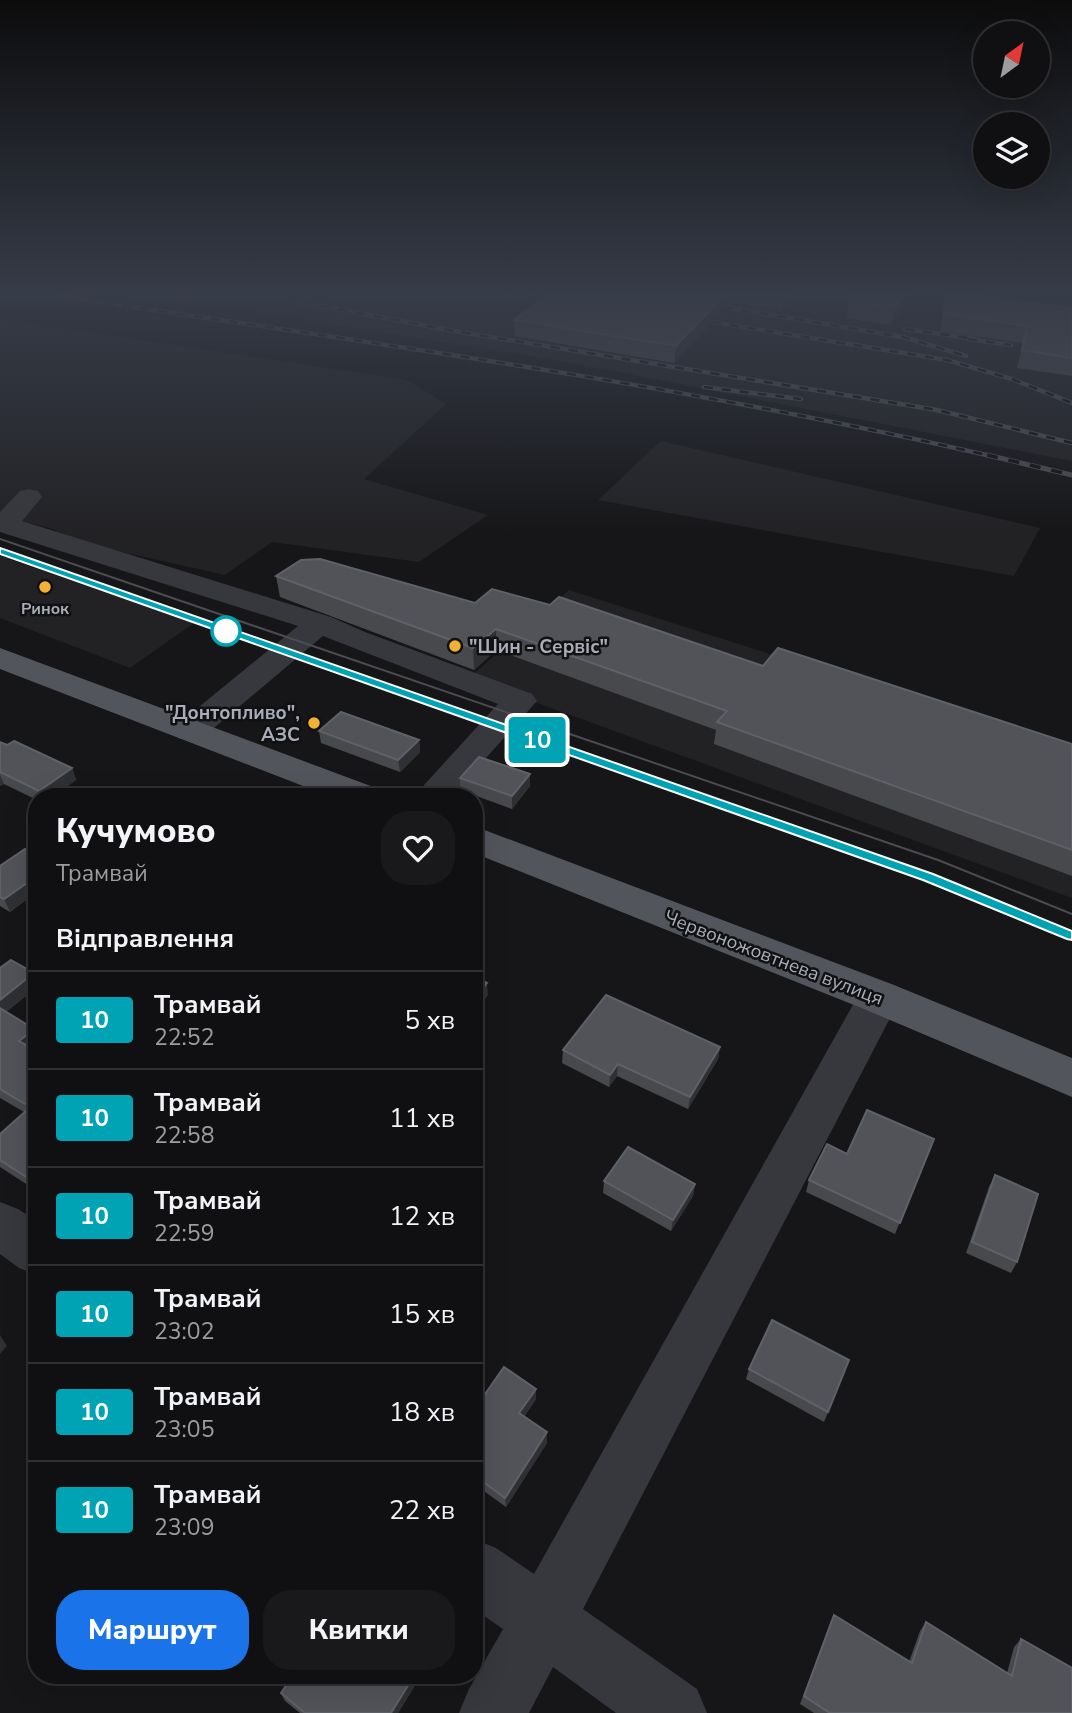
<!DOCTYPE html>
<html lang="uk">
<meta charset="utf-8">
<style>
body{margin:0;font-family:"Nunito Sans",sans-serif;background:#19191b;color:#f1f3f6;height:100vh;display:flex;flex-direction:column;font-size:26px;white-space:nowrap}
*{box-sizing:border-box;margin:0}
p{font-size:23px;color:#9c9d9f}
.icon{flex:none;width:38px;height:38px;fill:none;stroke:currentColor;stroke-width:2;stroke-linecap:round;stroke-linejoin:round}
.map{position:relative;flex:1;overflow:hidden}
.side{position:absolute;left:28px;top:788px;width:455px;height:896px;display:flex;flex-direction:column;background:#101012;border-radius:28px;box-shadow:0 7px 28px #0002,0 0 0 2px #303032}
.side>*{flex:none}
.badge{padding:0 14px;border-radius:5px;font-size:24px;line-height:46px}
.needle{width:46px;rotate:33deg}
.fabs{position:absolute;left:973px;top:21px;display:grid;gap:14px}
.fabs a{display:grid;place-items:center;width:77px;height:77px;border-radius:50%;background:#101012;box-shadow:0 7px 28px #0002,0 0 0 2px #303032;font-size:35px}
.map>.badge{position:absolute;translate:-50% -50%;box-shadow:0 0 0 4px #fff}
h2{padding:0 28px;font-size:26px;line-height:63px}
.round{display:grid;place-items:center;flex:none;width:74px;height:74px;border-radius:28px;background:#19191b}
.headline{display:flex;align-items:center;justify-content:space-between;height:119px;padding:0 28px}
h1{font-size:33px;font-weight:800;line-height:52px}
.cta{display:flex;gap:14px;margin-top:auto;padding:14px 28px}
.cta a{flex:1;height:80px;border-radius:28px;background:#1a73e8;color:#fff;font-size:28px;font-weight:800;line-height:80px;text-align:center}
.cta a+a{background:#19191b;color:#f1f3f6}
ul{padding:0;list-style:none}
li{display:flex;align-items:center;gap:21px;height:98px;padding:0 28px;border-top:2px solid #303032}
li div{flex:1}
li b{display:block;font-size:26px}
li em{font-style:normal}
li .badge{min-width:77px;font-weight:700;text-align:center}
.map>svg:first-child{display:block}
.built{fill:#222225}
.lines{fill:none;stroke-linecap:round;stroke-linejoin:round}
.minor{fill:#37383d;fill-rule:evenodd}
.major{fill:#53555c;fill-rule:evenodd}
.tram{stroke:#4a4c52;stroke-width:2}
.rail-far1-casing{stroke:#4a4c52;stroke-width:4.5}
.rail-casing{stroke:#4a4c52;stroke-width:5}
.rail-far1{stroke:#111113;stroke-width:2.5;stroke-dasharray:9;stroke-linecap:butt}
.rail{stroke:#111113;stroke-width:3.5;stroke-dasharray:11;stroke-linecap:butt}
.wall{fill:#47494d}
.shaded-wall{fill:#2f3033}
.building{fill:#525359;stroke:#5f6168;stroke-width:2}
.line{fill:#00a3b4;stroke:#fff;stroke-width:2}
.poi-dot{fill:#f2b134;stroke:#111113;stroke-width:2.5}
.stop-dot{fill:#fff;stroke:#00a3b4;stroke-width:3.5}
.labels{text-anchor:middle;stroke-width:5;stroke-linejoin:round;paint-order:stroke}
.far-poi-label{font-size:16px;font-weight:bold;fill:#a8adb8;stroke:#111113}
.poi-label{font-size:19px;font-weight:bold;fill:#a8adb8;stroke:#111113;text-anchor:start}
.street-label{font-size:19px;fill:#a8adb8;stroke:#111113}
</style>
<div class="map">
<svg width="1072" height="1713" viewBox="0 0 1072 1713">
<rect width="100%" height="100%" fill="#161618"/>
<path class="built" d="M147,295H879L943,303L971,295L1072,298V461L567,362Z
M0,319L407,380L446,404L364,479L488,515L419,562L272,542L225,575L51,536L56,530L0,515Z
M661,441L1040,528L1014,576L598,500Z
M0,556L194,623L130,668L0,618Z
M569,590L1072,750V898L469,678Z"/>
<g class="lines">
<path class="minor" d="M29,489L38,491L42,497L22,521L331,617L365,632L532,694L537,701L452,796H414L498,704L323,636L202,738L190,741L178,738L173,731L178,724L298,626L0,532V512L20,491Z
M879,980L894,985L901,997L583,1609L697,1689L707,1713H616L553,1667L529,1713H459L469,1689L503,1629L474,1609V1539L496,1548L534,1574L864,985Z
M0,1202L18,1209L37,1221V1275L19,1268L0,1254Z"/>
<path class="major" d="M0,648L376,788L381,796H329L0,669Z
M474,826L894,985L1072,1058V1097L864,1009L474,853Z"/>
<path class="tram" d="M0,539L938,860L1072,914
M0,552L928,877L1072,935"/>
<g class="rail-far1-casing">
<path id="rail-far1" d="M51,295C367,342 684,385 995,457
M535,295L563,299
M285,299L454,331L937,410L1072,443
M706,304L903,337L966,356
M694,319L947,360L1012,379L1072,403
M905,329L976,339
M968,339L1011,345
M704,387L801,399"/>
</g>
<g class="rail-casing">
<path id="rail" d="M987,455L1072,475"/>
</g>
<use href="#rail-far1" class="rail-far1"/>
<use href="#rail" class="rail"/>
</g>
<path class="wall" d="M547,295H794L782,309L732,302L674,363L515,336L514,320Z
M912,295L891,325L846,318L849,301Z
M946,295L1072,308V376L1017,368L1023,343L940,331Z
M276,576L475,603L763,666L1072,744V876L714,744L716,730L496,650L474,670L280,597Z
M319,731L419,740L420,752L400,772L321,743Z
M0,742L72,768L76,780L53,796H37V800L4,784L0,786Z
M460,778L530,786L512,809L460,790Z
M37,856V892L10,912L0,906V866Z
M0,968L34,973L37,980V987L6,1012L31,1048L37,1051V1191L0,1167V1134L24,1112L0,1098Z
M720,1047L718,1059L688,1109L617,1076L609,1087L562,1063L563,1050Z
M934,1139L895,1234L806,1192L809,1180L847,1154Z
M995,1175L1017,1262L1011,1273L966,1253L989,1187Z
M604,1181L695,1184L693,1196L671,1231L603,1193Z
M849,1360L824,1422L746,1379L749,1369Z
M536,1399L524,1417L547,1432V1443L506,1507L474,1484V1410Z
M834,1615L909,1662L920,1631L926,1622L1007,1673L1014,1647L1021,1639L1072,1713H814L800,1704L830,1624Z
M412,1679L414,1687L398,1713H300L285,1701L281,1693Z"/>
<path class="shaded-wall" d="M725,295H733L732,302L674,363L676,346Z
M783,295H794L782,309Z
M904,295H912L891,325L895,308Z
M496,629V650L474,670L473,648Z
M419,740L420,752L400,772L398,760Z
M72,768L76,780L53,796H41L39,791Z
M530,774V786L512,809V796Z
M0,775L4,784L0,786Z
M37,876V892L10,912L4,899Z
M34,973L37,980V987L0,1017V1000Z
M487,983L488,995L474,1014V1000Z
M34,1029L37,1035V1043L25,1053L19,1041Z
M720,1047L718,1059L688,1109L690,1097Z
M618,1064L617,1076L609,1087L610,1075Z
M37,1093V1111L31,1116L25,1104Z
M695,1184L693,1196L671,1231L673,1220Z
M0,1335L7,1346L0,1354Z
M536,1389V1399L519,1424V1413Z
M547,1432V1443L506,1507L505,1498Z
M412,1679L414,1687L398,1713H391Z"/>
<path class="building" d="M547,295H725L676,346L514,320Z
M854,295H904L895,308L849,301Z
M946,295H974L1072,308V358L1022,350L1027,326L944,314Z
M320,559L475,603L492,589L550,605L559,597L763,666L778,648L1072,744V850L717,722L727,711L496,629L473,648L276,576L301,560Z
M341,712L419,740L398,760L319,731Z
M14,741L72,768L39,791L0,772V742L7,745Z
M479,757L530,774L512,796L460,778Z
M25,849L37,856V876L4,899L0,897V866Z
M11,960L34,973L0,1000V968Z
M474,977L487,983L474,1000Z
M606,995L720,1047L690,1097L618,1064L610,1075L563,1050Z
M0,1008L34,1029L19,1041L37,1051V1093L25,1104L0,1089Z
M37,1101V1184L0,1160V1134Z
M867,1110L934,1139L900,1223L809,1180L827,1144L847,1154Z
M628,1147L695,1184L673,1220L604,1181Z
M995,1175L1038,1194L1017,1262L972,1242Z
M772,1320L849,1360L828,1412L749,1369Z
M504,1367L536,1389L519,1413L547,1432L505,1498L474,1475V1410Z
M834,1615L912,1663L926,1622L1012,1676L1021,1639L1072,1668V1713H830L804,1696Z
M293,1675H406L412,1679L391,1713H305L281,1693Z"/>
<linearGradient id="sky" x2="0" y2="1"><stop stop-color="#0c0c0d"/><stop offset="0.55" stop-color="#363c48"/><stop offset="1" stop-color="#363c48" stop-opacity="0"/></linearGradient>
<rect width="1072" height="534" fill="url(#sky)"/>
<path class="line" d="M0,548L933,874L1072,931V940L1067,939L923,880L0,554Z"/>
<g class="poi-dot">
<circle cx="45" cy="587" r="7"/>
<circle cx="455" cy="646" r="7"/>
<circle cx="314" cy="723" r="7"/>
</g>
<circle class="stop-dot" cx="226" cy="631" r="14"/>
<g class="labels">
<g class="far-poi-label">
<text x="45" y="614">Ринок</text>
</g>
<g class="poi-label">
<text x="469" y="653">"Шин - Сервіс"</text>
<text x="300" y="719" text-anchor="end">"Донтопливо",<tspan x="300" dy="22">АЗС</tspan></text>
</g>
<g class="street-label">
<text transform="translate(774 957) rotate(21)" y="7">Червоножовтнева вулиця</text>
</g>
</g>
</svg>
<div class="fabs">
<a><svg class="needle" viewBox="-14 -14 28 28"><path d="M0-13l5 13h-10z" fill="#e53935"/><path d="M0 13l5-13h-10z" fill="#9c9d9f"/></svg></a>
<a><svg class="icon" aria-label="layers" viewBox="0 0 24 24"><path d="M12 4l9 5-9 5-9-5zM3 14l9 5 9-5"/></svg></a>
</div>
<b class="badge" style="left:537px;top:740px;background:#00a3b4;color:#fff">10</b>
<section class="side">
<div class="headline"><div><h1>Кучумово</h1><p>Трамвай</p></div><a class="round"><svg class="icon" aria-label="heart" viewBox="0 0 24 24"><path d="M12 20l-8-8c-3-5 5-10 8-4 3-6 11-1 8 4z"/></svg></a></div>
<h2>Відправлення</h2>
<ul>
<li><span class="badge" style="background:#00a3b4;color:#fff">10</span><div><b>Трамвай</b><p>22:52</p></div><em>5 хв</em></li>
<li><span class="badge" style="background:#00a3b4;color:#fff">10</span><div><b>Трамвай</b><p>22:58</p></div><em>11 хв</em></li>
<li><span class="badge" style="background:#00a3b4;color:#fff">10</span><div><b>Трамвай</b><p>22:59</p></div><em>12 хв</em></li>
<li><span class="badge" style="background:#00a3b4;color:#fff">10</span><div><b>Трамвай</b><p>23:02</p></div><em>15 хв</em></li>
<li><span class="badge" style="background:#00a3b4;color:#fff">10</span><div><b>Трамвай</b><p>23:05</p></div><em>18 хв</em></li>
<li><span class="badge" style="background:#00a3b4;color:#fff">10</span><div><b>Трамвай</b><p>23:09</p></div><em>22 хв</em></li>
</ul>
<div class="cta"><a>Маршрут</a><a>Квитки</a></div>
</section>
</div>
